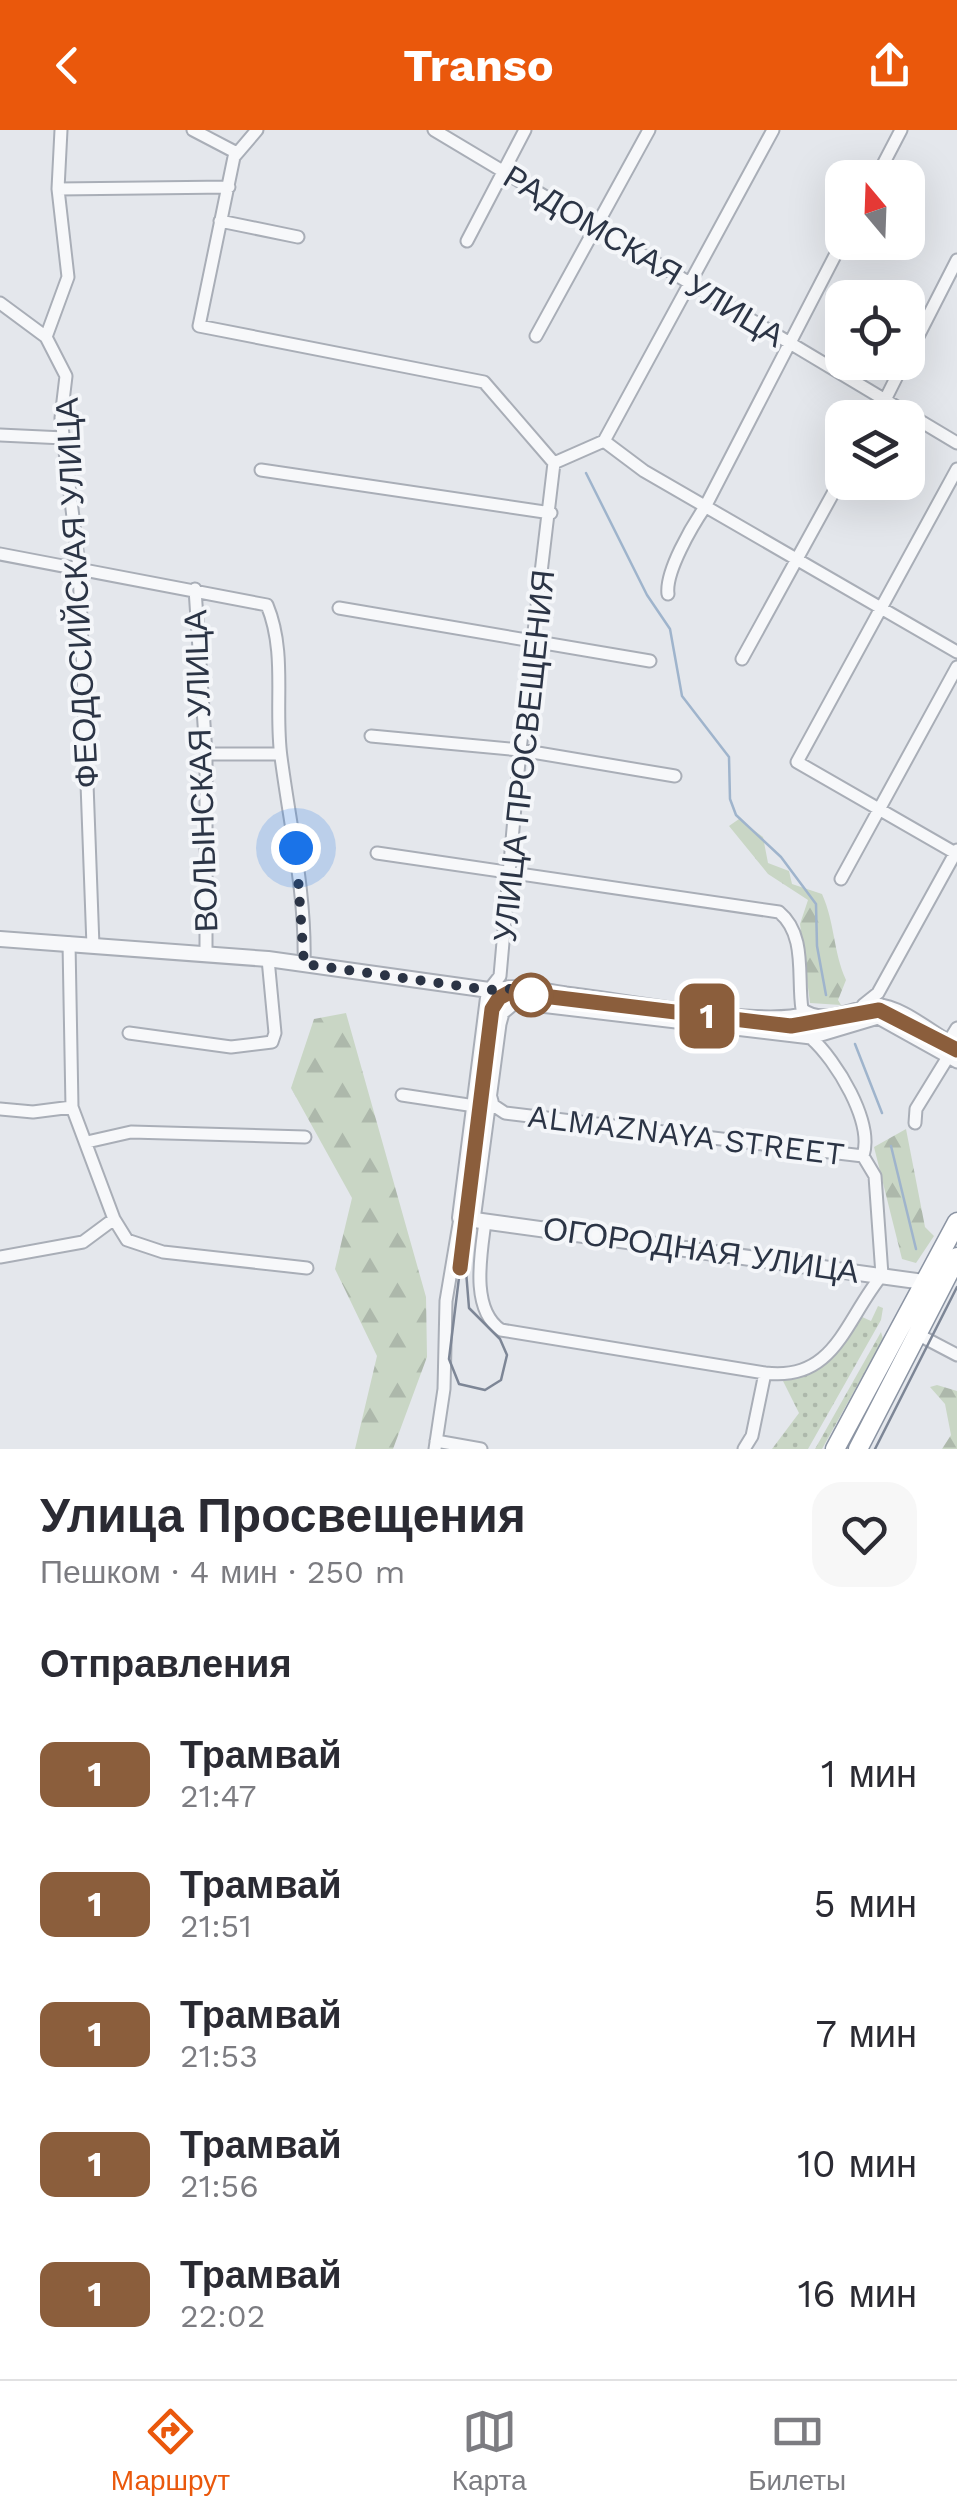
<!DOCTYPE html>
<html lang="ru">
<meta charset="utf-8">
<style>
body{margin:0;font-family:"Work Sans",sans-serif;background:#f7f7f7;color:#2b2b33;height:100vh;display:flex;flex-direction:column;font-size:38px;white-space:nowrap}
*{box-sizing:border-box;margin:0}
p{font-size:32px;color:#7c7c81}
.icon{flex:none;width:55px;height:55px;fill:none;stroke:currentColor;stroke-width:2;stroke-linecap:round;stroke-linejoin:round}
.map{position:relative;height:1319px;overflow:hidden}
.drawer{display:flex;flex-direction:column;background:#fff;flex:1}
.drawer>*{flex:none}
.badge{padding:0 20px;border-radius:15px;font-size:35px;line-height:65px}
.needle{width:65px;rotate:341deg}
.buttons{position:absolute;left:825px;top:30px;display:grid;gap:20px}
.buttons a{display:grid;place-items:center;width:100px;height:100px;border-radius:20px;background:#fff;box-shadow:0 10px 40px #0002;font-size:50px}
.you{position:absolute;width:50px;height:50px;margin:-25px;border:8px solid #fff;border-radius:50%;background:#1a73e8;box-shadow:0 0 0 15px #1a73e833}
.map>.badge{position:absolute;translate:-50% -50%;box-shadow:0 0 0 5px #fff}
h2{padding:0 40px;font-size:38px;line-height:90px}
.round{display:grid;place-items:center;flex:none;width:105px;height:105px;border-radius:30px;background:#f7f7f7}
.headline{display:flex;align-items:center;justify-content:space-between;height:170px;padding:0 40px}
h1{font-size:48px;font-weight:700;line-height:75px}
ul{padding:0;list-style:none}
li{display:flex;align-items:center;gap:30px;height:130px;padding:0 40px}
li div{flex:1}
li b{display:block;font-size:38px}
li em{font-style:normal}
li .badge{min-width:110px;font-weight:700;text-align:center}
header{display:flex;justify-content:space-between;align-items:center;height:130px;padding:0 40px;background:#ea580c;color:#fff;font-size:45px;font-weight:700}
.tabs{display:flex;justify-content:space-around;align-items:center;height:140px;border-top:2px solid #e1e1e2;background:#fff;font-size:28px;color:#7c7c81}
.tabs a{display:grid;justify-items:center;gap:5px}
.tabs .current{color:#ea580c}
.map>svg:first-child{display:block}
.grass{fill:url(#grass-dots)}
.forest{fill:url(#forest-firs)}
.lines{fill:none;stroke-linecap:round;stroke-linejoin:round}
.stream{stroke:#9fb4cc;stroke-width:2.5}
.minor-casing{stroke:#a9aeb7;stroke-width:15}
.tertiary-casing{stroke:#a9aeb7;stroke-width:18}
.trunk-casing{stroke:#8b94a3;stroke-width:21}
.minor{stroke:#f7f8fa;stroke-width:11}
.tertiary{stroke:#f7f8fa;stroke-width:14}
.trunk{stroke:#fff;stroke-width:18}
.tram{stroke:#7d8696;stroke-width:2.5}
.line-casing{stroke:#fff;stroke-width:22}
.line{stroke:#8b5e3c;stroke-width:15}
.walk{stroke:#2b3445;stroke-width:10;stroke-dasharray:0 18}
.stop-dot{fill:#fff;stroke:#8b5e3c;stroke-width:5}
.labels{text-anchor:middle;stroke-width:8;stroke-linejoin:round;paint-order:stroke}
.street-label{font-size:32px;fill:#2b3445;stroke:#f4f6f9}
</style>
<header><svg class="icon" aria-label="back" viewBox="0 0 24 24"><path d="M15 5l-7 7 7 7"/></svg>Transo<svg class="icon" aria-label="share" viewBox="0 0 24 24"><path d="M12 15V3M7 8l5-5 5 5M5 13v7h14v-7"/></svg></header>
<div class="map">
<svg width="957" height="1319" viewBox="0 0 957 1319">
<defs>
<pattern id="grass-dots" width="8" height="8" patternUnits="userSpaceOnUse" patternTransform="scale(2.5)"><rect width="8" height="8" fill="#c9d6c5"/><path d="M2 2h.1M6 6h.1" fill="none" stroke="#adb8ab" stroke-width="1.8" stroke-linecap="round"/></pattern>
<pattern id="forest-firs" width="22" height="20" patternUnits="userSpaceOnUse" patternTransform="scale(2.5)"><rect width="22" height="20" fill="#c9d6c5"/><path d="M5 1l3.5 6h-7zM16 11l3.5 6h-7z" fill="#adb8ab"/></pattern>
</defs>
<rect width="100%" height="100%" fill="#e4e7ec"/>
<path class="grass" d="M878,1176L883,1178L881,1190L808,1319H772L799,1283L783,1251L807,1245L826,1232L860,1186L871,1191Z
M881,1202L883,1209L822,1319H815Z"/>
<path class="forest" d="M739,689L763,707L768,733L789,741L792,754L822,764C835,793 833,821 846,850L838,870L841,875L810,873L800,794L808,770L768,744L729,696Z
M346,883L426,1167L427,1227L393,1319H355L377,1226L335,1139L352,1068L291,958L314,889Z
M906,999L925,1097L934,1106L916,1133L902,1129L874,1017Z
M937,1255L957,1261V1319H942L951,1305L945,1274L930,1257Z"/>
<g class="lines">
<path class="stream" d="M586,343L647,465L670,499L682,566L729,627L730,669L736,685L781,727L816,774L817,816L826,865
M855,914L882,983
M891,1016L916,1119"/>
<g class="minor-casing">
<path id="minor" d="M61,0L58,59L68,147L46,207L66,246L61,288L79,437L93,816
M193,0L237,23
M257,0L234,27L199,196L484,252L554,333L520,620L500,846L489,860
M434,0L957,313
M876,48L901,0
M58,59L229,57
M220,91L298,107
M467,111L525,0
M0,173L46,207
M536,206L649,0
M908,226L957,130
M876,288L904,232
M0,305L64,308
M604,311L644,341L957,522
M554,333L604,311L773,0
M957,339L797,632L957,724
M261,340L551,383
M0,424L267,475C287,523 274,576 281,627C290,696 306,764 304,834
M195,459L206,624V823
M668,464C665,442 692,396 705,377L842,112
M339,478L650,531
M742,529L842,347
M371,606L520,620L675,646
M206,624H280
M377,723L779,782C807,805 797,847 802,879C824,896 853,876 878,875C899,875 931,901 949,911
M841,749L957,537
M69,813L72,977L114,1089
M489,860C514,853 541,859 566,863C619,869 763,897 806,883
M863,875L878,863L957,720
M957,898L949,911L957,916
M129,903L231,917L272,912L275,903L268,829
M811,908L878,888L957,932
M402,965L475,976
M0,979L33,982L72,977
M915,993L916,979L948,927
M87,1012L131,1002L305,1007
M474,1090L500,894L503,883L515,873L811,908C836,930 874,992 863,1026
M485,1092C481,1124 470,1179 501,1200L765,1243C835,1252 845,1190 882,1145L875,1046L863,1026L505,983L493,975L490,964
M0,1127L83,1112L114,1089L127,1110L163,1122L307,1138
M917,1204L957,1225
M436,1311L481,1319
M435,1319L444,1259L446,1171L460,1088
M744,1319L752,1306L765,1243"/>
</g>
<g class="tertiary-casing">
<path id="tertiary" d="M0,809L268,829L489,860L460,1088L931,1153"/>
</g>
<g class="trunk-casing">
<path id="trunk" d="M835,1319L957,1092
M858,1319L957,1127"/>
</g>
<use href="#minor" class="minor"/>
<use href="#tertiary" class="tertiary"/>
<use href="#trunk" class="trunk"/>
<path class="tram" d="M957,920L879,880L791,896L510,862L499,867L492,879L449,1229L459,1254L485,1260L501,1250L507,1225L500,1209L469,1178L466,1141L497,883C506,868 514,867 531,868L785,902L874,885L888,887L957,926
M875,1319L957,1157"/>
</g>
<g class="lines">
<g class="line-casing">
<path id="line" d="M460,1138L492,879L499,868L510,862L791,896L879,880L957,920"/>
</g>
<use href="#line" class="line"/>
<path class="walk" d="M296,718L304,834L489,860L531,858V865"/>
</g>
<circle class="stop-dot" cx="531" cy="865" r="20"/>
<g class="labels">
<g class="street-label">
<text transform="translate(644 126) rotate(31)" y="11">РАДОМСКАЯ УЛИЦА</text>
<text transform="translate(77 463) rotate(-93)" y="11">ФЕОДОСИЙСКАЯ УЛИЦА</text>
<text transform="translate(524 626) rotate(-84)" y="11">УЛИЦА ПРОСВЕЩЕНИЯ</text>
<text transform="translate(201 641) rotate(-92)" y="11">ВОЛЫНСКАЯ УЛИЦА</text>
<text transform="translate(686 1005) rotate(7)" y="11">ALMAZNAYA STREET</text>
<text transform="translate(701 1120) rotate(8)" y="11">ОГОРОДНАЯ УЛИЦА</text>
</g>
</g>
</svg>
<div class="buttons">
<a><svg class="needle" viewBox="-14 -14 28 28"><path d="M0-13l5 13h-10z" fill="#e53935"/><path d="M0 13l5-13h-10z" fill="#7c7c81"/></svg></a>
<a><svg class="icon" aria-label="locate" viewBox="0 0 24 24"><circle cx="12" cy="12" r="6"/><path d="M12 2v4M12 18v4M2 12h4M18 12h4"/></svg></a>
<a><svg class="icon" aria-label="layers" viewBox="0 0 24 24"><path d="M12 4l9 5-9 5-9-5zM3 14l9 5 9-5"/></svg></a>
</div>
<div class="you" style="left:296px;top:718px"></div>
<b class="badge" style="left:707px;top:886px;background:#8b5e3c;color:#fff">1</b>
</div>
<section class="drawer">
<div class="headline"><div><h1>Улица Просвещения</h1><p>Пешком · 4 мин · 250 m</p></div><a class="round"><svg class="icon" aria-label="heart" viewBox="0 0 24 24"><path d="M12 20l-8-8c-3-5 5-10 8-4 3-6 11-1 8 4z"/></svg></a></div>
<h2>Отправления</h2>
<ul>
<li><span class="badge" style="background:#8b5e3c;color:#fff">1</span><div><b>Трамвай</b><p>21:47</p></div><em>1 мин</em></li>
<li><span class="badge" style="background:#8b5e3c;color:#fff">1</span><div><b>Трамвай</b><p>21:51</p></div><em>5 мин</em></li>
<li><span class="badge" style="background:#8b5e3c;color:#fff">1</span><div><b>Трамвай</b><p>21:53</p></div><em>7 мин</em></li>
<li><span class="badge" style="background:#8b5e3c;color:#fff">1</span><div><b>Трамвай</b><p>21:56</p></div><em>10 мин</em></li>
<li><span class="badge" style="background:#8b5e3c;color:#fff">1</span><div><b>Трамвай</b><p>22:02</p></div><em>16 мин</em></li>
</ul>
</section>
<nav class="tabs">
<a class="current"><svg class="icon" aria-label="directions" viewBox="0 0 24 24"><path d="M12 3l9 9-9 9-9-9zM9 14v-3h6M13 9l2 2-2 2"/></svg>Маршрут</a>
<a><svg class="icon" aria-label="map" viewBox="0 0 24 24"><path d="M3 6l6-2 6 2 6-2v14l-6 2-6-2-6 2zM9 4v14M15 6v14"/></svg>Карта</a>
<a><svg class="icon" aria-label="tickets" viewBox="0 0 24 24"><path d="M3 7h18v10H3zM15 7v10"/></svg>Билеты</a>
</nav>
